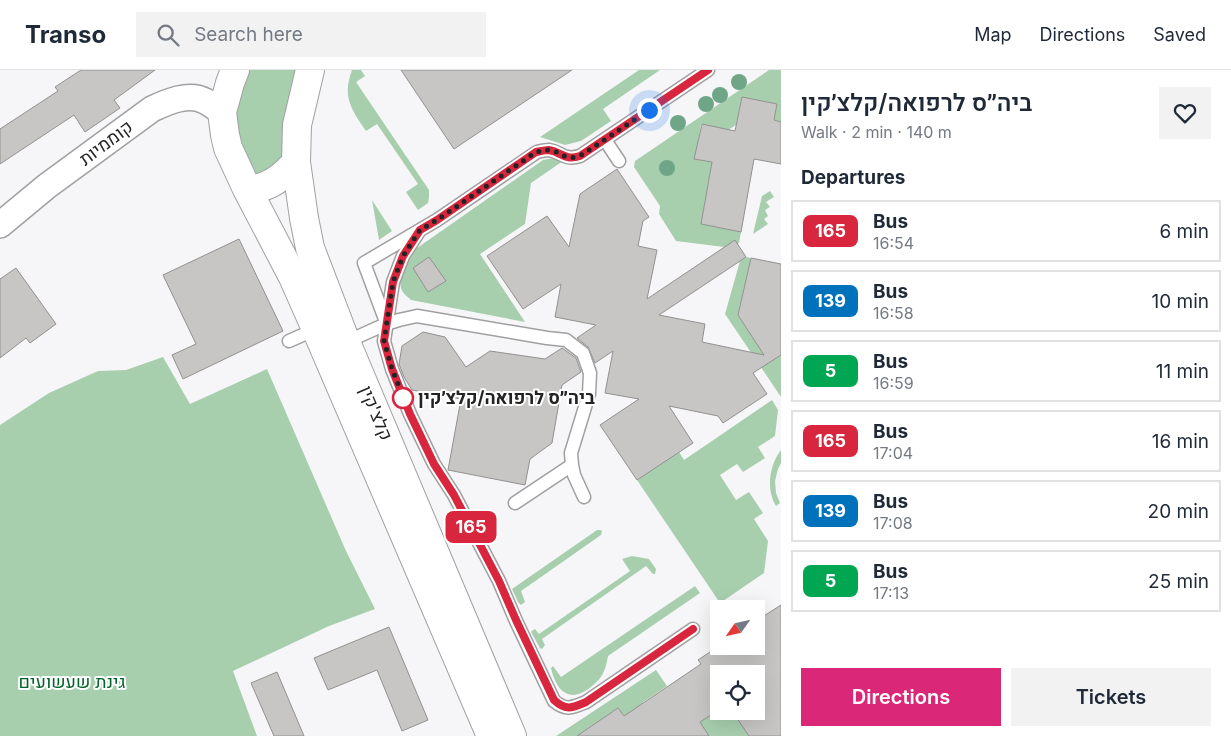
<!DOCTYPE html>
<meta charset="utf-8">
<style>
body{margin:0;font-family:Inter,Heebo,sans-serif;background:#f2f2f3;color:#1f2937;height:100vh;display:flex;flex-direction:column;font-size:19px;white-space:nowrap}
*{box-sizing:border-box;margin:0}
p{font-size:16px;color:#747a83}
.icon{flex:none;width:28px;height:28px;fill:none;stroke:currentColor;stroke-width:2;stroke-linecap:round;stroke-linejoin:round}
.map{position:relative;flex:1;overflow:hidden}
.side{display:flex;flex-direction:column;background:#fff;width:450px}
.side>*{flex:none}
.badge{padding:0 10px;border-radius:8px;font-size:18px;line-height:32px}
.needle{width:32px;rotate:236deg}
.fabs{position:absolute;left:710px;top:530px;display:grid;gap:10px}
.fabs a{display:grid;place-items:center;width:55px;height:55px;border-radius:0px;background:#fff;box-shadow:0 5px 20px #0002;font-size:25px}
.you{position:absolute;width:25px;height:25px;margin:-12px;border:4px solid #fff;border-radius:50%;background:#1a73e8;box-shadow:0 0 0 8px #1a73e833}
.map>.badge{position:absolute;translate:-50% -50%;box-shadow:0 0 0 2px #fff}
h2{padding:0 20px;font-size:19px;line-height:45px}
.round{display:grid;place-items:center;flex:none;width:52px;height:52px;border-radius:0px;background:#f2f2f3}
.overview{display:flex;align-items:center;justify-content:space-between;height:85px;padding:0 20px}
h1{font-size:24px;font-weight:600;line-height:38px}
.primary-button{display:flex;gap:10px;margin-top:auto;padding:10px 20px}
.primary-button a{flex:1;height:58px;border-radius:0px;background:#db2777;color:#fff;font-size:20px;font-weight:600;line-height:58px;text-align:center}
.primary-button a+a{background:#f2f2f3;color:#1f2937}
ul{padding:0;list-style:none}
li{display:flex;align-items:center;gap:15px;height:62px;margin:0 10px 8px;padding:0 10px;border:2px solid #e0e1e3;border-radius:0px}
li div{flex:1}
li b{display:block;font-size:19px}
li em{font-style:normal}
li .badge{min-width:55px;font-weight:700;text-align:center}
header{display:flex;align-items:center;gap:30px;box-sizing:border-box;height:70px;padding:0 25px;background:#fff;border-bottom:1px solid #e0e1e3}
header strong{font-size:24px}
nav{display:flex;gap:28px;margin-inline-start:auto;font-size:18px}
.search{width:350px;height:45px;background:#f2f2f3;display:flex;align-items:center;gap:12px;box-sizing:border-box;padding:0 18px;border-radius:0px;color:#747a83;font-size:19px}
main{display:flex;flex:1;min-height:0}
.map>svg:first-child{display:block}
.green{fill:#a7cfae}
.building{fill:#c7c6c5;stroke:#929190}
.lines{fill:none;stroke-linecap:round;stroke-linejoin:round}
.lane-casing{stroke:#a0a0a1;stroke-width:15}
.street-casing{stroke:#a0a0a1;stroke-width:28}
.secondary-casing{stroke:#a0a0a1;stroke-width:30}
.lane{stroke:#fff;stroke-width:12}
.street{stroke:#fff;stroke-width:25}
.secondary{stroke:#fff;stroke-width:28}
.tree{fill:#6fa687}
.line-casing{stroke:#fff;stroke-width:11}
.line{stroke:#d7263d;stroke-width:8}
.walk{stroke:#232323;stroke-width:5;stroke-dasharray:0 9}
.stop-dot{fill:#fff;stroke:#d7263d;stroke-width:2.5}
.labels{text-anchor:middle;stroke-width:4;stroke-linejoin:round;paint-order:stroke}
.street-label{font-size:18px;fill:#232323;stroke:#fff}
.stop-label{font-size:18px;font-weight:bold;fill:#232323;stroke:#fff;text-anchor:start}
.park-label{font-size:18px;fill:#00642b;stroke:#fff}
</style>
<header>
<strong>Transo</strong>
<div class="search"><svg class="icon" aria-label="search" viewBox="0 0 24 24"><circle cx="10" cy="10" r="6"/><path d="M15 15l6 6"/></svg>Search here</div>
<nav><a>Map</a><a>Directions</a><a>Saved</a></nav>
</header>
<main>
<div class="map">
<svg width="781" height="666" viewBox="0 0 781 666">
<rect width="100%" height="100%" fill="#f6f6f8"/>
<path class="green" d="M241,0H297L283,95L250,111L229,40Z
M352,0H361L365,6L356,12L429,120V127L428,133L418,140L406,122L418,114L377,54L366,61C351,39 342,27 352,0Z
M639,0H660L603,39L611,51L581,71L565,75L540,67Z
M769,0H781V52L774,50L777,34L742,27L736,55L728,60L701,54L695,89L712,92L701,154L741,162L739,173L732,178L676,171L659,144L660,136L634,97L635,91Z
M554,88L563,91L531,113L525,154L480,184L525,252L411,230C408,227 402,223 401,218C397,205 409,188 417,178L543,90Z
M770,121L774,127L766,132L770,137L765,140L768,146L764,149L768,154L753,164L762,126Z
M372,130L392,161L379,170Z
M746,187L751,188L738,245L769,292L781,285V327L725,244L740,191Z
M163,287L190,334L267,299L346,481L375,539L329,556L233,601L257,666H0V355L49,323L98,301L126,300Z
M772,330L778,340L775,366L758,377L765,388L743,402L737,394L720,405L736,430L749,422L763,443L754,449L768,471L764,503L720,533L637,410L679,382L684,390Z
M781,380V393L778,399L775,411L776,423L780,433L776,436C766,420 769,395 781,380Z
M597,460H600L602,461L601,465L521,521L525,532L521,535L518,532L512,519Z
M632,486L649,489L656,499L655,504H653L646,496L542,569L545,575L542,579L540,578L531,562L533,560L535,559L539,564L630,501L622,489Z
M695,516L700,523L608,586C607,591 606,597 604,601C602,607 597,612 592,616C570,635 556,621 551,598L553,596L561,607Z
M656,600L667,616L642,633L659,659L637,666L618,638L577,666H556Z
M719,640V641H733L749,666H709L700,652Z"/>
<path class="building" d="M81,0H155L114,30L120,38L85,62L74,45L0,94V59L58,21L55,17Z
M401,0H572L454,79Z
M742,27L777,34L774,50L781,52V94L754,89L741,162L701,154L712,92L694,89L702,54L735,61Z
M617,99L649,147L643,151L638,176L657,180L647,229L735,170L746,187L659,245L705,254L702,272L764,285L738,245L751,188L781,194V285L753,303L767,324L723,353L718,346L669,336L693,373L637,410L600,355L639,329L605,323L613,281L595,293L588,277L577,268L596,255L555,247L561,214L523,239L487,186L547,146L569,177L580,124Z
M239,169L283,261L183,309L172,285L196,274L163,205Z
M429,187L446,211L428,222L413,198Z
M16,198L56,254L30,273L26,268L0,288V209Z
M423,262L445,267L466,297L490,281L545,289L562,278L576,288L581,302L562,315L552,373L530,389L525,415L448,400L461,329L412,320L404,307L399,294L402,276Z
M781,535V666H749L732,641H756V604H719V640L700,652L709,666H577L618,638L624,646L701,594L698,590L719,576H756V551Z
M389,557L428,650L402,661L377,600L328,620L314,588Z
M277,602L304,666H274L251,613Z"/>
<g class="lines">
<g class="lane-casing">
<path id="lane" d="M605,70L619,91
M420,160L403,186L393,212L384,271L392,299L410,344L434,394L454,425L499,511L516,551L554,631C566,641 572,638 586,632L693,559
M386,252L364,193L437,150L537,82C541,81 545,80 549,80C562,82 564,91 580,86L708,0
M289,271L316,259
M346,272L386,254L399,250L417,246L547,268L566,270L583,283L590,303L589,324L571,383L572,395L574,405L584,427
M515,433L572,395"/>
</g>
<g class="street-casing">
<path id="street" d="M0,155L47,116L152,39C167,32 189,22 205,31C211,34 216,38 222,42"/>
</g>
<g class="secondary-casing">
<path id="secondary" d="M235,0L230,13L222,42L225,65L228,78L247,119L293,207L316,259L491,666
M310,0L297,55L296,92L304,148L310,178L346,272L512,666
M247,119C267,120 284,106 296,92"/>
</g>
<use href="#lane" class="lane"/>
<use href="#street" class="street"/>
<use href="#secondary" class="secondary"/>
</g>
<g class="tree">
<circle cx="739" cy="12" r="8"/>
<circle cx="720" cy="25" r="8"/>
<circle cx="706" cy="34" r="8"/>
<circle cx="678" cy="53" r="8"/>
<circle cx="667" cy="98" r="8"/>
</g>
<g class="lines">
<g class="line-casing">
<path id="line" d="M693,559L586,632C572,638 566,641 554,630L516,550L499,511L454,425L434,394L410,344L392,299L384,271L393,212L403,186L420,160L437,150L536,82C541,81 545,80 549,80C562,82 564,91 580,86L708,0"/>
</g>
<use href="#line" class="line"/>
<path class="walk" d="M403,328L404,329L392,299L384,271L393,212L403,186L420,160L437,150L536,82C541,81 545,80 549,80C562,82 564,91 580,86L649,40"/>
</g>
<circle class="stop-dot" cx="403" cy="328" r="10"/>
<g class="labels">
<g class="street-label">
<text transform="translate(106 73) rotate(-37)" y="6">קוממיות</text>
<text transform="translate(376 343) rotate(67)" y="6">קלצ'קין</text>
</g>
<g class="stop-label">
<text x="418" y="334">ביה״ס לרפואה/קלצ׳קין</text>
</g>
<g class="park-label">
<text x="72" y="618">גינת שעשועים</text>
</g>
</g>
</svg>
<div class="fabs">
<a><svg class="needle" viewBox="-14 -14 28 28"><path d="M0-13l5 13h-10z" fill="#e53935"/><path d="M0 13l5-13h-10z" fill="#747a83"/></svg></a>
<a><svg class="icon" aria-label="locate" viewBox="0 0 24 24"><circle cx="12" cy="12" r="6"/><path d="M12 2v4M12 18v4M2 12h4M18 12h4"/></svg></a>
</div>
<div class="you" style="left:649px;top:40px"></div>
<b class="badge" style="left:471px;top:457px;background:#d7263d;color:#fff">165</b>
</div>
<section class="side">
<div class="overview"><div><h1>ביה״ס לרפואה/קלצ׳קין</h1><p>Walk · 2 min · 140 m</p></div><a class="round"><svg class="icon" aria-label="heart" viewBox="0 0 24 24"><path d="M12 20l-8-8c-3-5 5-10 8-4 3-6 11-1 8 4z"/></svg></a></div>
<h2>Departures</h2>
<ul>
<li><span class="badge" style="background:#d7263d;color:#fff">165</span><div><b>Bus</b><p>16:54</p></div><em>6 min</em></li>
<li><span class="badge" style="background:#0072bc;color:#fff">139</span><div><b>Bus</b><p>16:58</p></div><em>10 min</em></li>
<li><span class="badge" style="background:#00a651;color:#fff">5</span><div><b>Bus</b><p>16:59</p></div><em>11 min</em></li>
<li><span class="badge" style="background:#d7263d;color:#fff">165</span><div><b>Bus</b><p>17:04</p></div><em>16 min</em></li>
<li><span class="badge" style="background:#0072bc;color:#fff">139</span><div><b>Bus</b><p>17:08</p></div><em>20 min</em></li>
<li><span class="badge" style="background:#00a651;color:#fff">5</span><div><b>Bus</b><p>17:13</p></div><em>25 min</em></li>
</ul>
<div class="primary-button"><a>Directions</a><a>Tickets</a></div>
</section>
</main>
